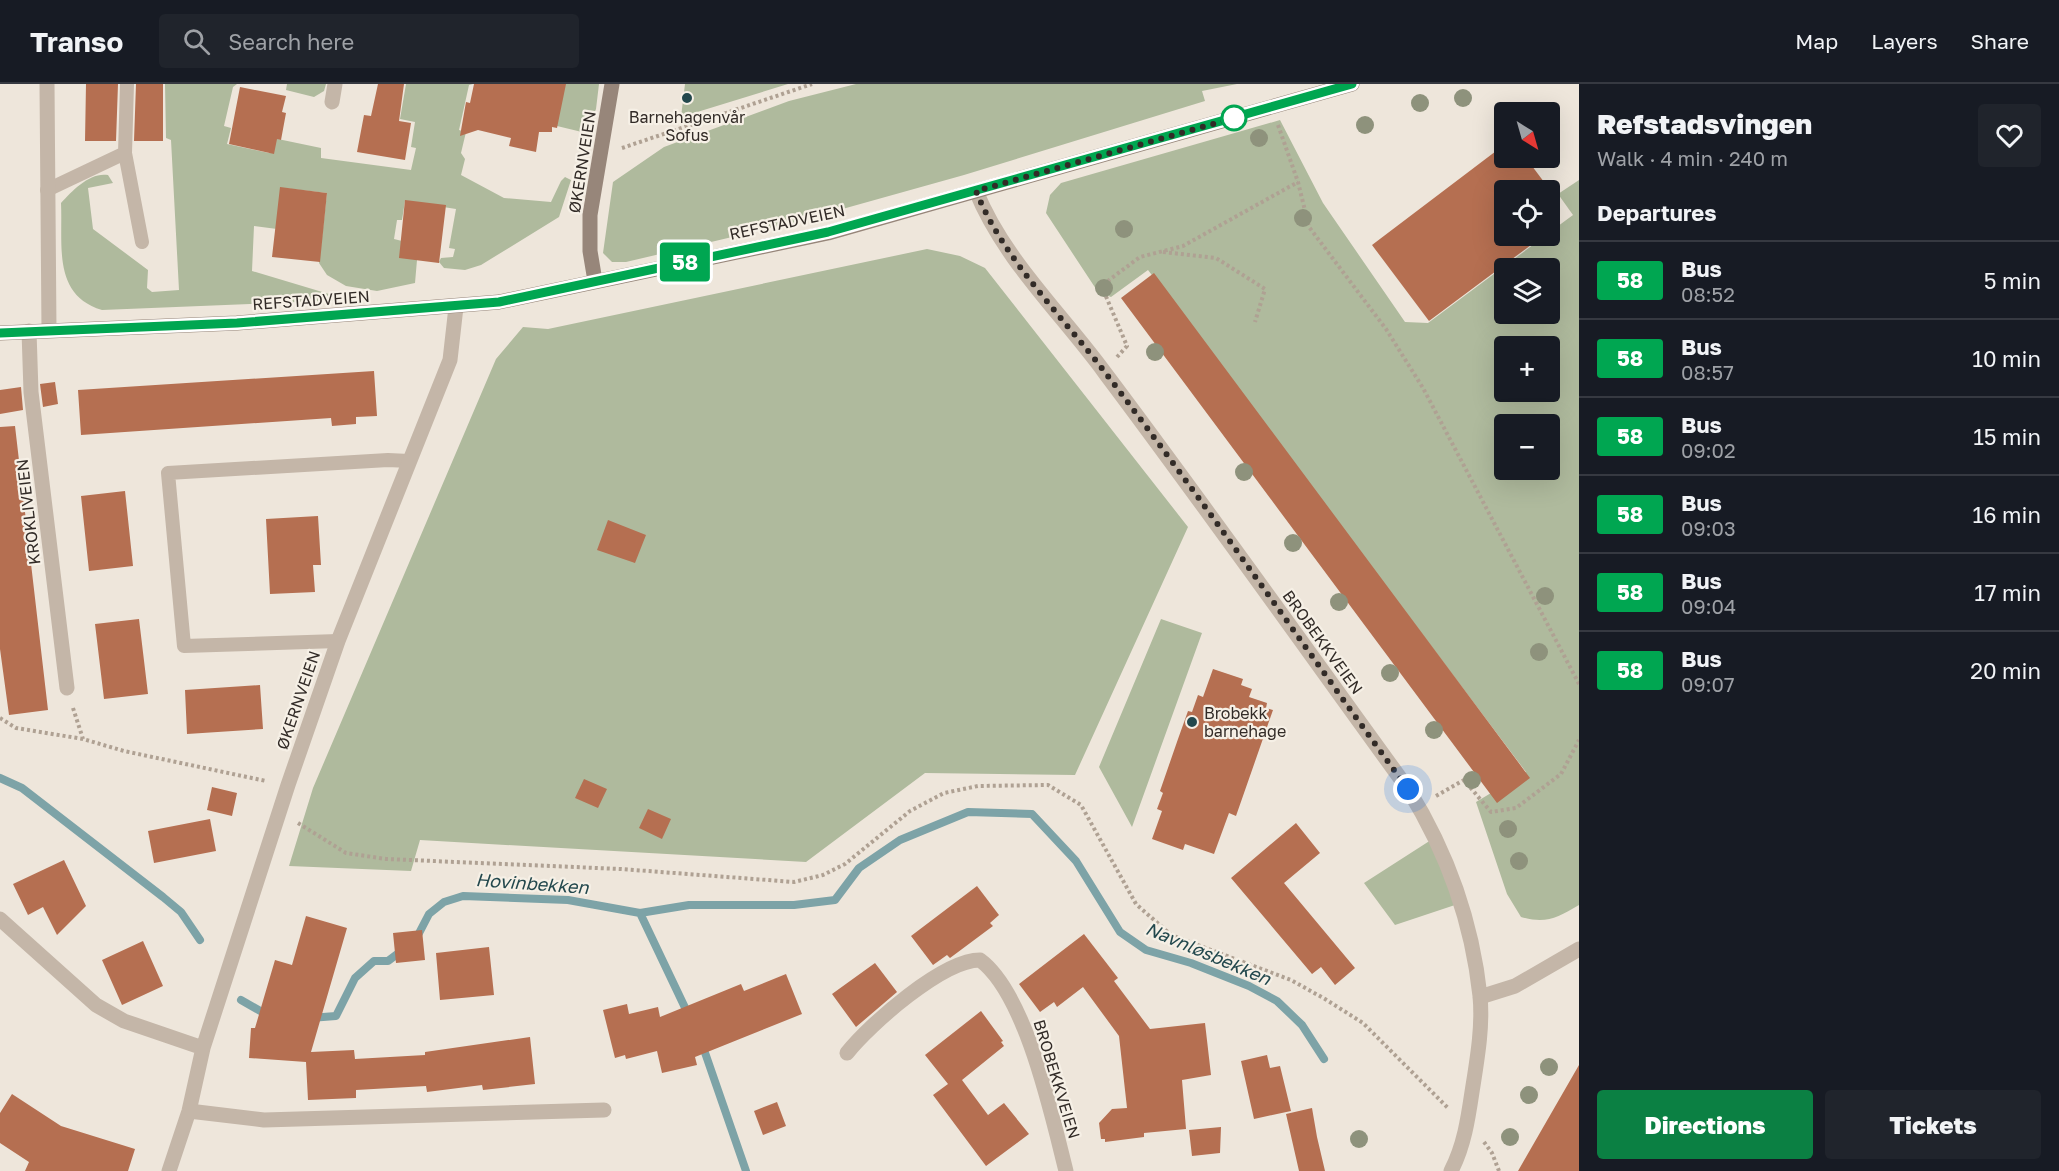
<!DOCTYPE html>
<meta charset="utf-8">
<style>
body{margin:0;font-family:"Golos Text",sans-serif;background:#20242c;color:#f1f3f6;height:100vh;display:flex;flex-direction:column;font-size:22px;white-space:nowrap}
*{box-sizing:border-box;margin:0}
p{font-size:20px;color:#9ea1a6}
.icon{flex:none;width:33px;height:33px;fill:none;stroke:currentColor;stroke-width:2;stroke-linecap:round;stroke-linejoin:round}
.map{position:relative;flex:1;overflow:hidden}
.sheet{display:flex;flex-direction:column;background:#171b24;width:480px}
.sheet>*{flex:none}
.badge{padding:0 12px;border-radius:4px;font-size:21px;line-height:39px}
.needle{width:39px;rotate:143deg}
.fabs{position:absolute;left:1494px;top:18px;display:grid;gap:12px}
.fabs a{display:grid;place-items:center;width:66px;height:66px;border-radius:6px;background:#171b24;box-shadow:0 6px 24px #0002;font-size:30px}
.you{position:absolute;width:30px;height:30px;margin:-15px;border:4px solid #fff;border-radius:50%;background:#1a73e8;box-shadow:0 0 0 9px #1a73e833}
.map>.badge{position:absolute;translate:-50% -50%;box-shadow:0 0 0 3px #fff}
h2{padding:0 18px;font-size:22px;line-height:54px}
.round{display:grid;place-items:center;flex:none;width:63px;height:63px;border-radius:6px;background:#20242c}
.headline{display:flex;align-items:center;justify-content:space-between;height:102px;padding:0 18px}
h1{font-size:28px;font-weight:800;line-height:45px}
.primary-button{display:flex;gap:12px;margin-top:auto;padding:12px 18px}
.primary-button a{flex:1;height:69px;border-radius:6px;background:#0b8043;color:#fff;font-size:24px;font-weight:800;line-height:69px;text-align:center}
.primary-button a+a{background:#20242c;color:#f1f3f6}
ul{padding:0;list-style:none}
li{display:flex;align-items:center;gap:18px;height:78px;padding:0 18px;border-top:2px solid #363941}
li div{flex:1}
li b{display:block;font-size:22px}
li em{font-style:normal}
li .badge{min-width:66px;font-weight:700;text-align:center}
header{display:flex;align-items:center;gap:36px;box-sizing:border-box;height:84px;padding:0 30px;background:#171b24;border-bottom:2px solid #363941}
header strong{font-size:28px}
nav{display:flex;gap:33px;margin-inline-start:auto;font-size:21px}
.search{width:420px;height:54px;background:#20242c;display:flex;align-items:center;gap:15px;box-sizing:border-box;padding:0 21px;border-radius:6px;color:#9ea1a6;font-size:22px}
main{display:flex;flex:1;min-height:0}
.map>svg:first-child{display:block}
.green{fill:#afba9d;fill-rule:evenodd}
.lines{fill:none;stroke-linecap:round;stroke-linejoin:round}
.stream{stroke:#7da3a7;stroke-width:8}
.building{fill:#b56f51}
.path{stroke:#afa193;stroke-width:4;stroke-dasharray:3 3;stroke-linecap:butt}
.lane{stroke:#c4b6a8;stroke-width:14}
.street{stroke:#c4b6a8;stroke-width:15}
.secondary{stroke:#97867a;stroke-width:15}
.tree{fill:#8e927c}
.line-casing{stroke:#fff;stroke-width:14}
.line{stroke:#00a651;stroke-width:9}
.walk{stroke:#322b27;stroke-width:6;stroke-dasharray:0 10.8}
.poi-dot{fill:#23484d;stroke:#f6f0e6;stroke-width:2}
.stop-dot{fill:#fff;stroke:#00a651;stroke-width:3}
.labels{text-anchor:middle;stroke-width:4.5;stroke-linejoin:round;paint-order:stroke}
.poi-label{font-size:16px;fill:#322b27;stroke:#f6f0e6}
.street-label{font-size:16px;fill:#322b27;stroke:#f6f0e6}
.water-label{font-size:18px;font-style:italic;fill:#23484d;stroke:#f6f0e6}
</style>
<header>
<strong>Transo</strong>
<div class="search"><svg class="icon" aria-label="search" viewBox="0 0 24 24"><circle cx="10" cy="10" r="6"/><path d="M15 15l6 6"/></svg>Search here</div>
<nav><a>Map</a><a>Layers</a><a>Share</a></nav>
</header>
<main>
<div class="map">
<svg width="1579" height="1087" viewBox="0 0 1579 1087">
<rect width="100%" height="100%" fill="#eee6db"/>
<path class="green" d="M165,0H237L233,3L224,42L231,44L227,60L269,69L273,54L321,64V74L411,86L416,64L411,63L415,38L400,35L406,0H473L469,1L459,46L466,48L461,69L465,75L461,91L504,114L551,118L561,97L565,93L571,96L559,133L481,181L465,186L444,184L439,178L441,174L453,173L455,165L449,164L456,125L405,117L402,136H397L394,155L402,157L417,176L415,199L377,207L346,202L327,191L319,179L327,109L283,104L277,145L254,142L252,187L349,216L102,226C52,211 63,161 61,119C73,106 90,88 108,91L113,99L88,104L93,145L148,186L147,204L152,208L179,206L171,56L166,54Z
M287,0H326L324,7L314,13L286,6Z
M558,0H599L596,25L586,49L557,42Z
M685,0H788L681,33Z
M856,0H1237L1202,7L1205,17L964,91L796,138L626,178H612L603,169L613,98L664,63L789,17Z
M1280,36L1323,119L1405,238L1428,239L1545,152H1550V148L1573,131L1558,110L1579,96V821C1557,834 1546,840 1521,833L1507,810L1476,718L1526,688L1148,186L1111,213L1098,208L1046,129L1050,111L1061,99ZM1504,184H1550V230H1504ZM1504,262H1550V308H1504ZM1504,340H1550V386H1504Z
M927,165L960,172L985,184L1188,443L1075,691L925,689L806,778L420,756L411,787L289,782L313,704L496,275L523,243L548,245Z
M1161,535L1202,549L1132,743L1099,683Z
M1431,756L1455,821L1395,841L1364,799Z"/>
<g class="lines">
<path class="stream" d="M0,694L22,704L163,813L181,828L200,856
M640,829L689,821H794L835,816L859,784L900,756L968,728L1032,730L1076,777L1120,848L1146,866L1191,879L1249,902L1277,917L1302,941L1324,975
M416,855L429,830L444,818L463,812L568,816L640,829L689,932
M241,916L269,932
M310,934L336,932L355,894L374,877H388L404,865
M702,960L746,1087"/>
</g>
<path class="building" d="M86,0H118L116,57H85Z
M136,0H163V57H134Z
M378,0H404L399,37L411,39L405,76L357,68L364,31L371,32Z
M474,0H566L557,44L552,43V48H539L536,68L509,62L511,54L478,46L460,52L466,18L470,19Z
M240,3L286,12L282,28L286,29L281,56L277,55L274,70L229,60Z
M1504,61V74H1526L1550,106H1504V152H1543L1429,237L1372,161Z
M280,103L327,109L320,178L272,173Z
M405,116L446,121L439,179L399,174Z
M1154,189L1530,694L1497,719L1121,214Z
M374,287L377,332L356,333V340L332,342L331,334L81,351L78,306Z
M55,298L58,320L43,323L40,300Z
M21,303L23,326L0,330V306Z
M15,342L48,626L9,631L0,565V343Z
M125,407L133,482L89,487L81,412Z
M318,432L321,481H313L315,508L270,510L266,435Z
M608,436L646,451L635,479L597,466Z
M139,535L148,610L104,615L95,540Z
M1213,585L1243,595L1241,601L1252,605L1249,613L1267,619L1266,624L1273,626L1236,732L1229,729L1214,770L1185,760L1183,766L1152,755L1162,727L1157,725L1163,709L1160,707L1178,655L1188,627L1192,628L1198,611L1203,613Z
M260,601L263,645L187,650L185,606Z
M584,695L607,705L598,724L575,714Z
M212,703L237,709L232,732L207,726Z
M648,725L671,735L662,755L639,744Z
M210,735L216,767L154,779L148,747Z
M1296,739L1320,769L1284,799L1355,884L1335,901L1321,883L1312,890L1231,794Z
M64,776L86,822L57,851L43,823L28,831L13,800Z
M977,802L999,831L990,839L993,842L950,874L947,871L933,881L911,852Z
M306,832L347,844L311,968L354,966L355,975L425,971V968L530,953L535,1000L483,1006L482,1001L427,1008L426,1002L356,1006V1014L308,1016L306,978L249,974L251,944H255L275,876L292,881Z
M422,846L425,876L396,879L393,849Z
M1084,850L1118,894L1114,897L1150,945L1205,939L1211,991L1182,996L1186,1045L1144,1049V1053L1105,1058V1055H1101L1099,1039L1112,1025L1127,1024L1119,952L1083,903L1057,923L1054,918L1040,928L1019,900Z
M143,857L163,902L122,921L102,876Z
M489,863L494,911L440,916L436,869Z
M875,879L897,908L856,943L832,910Z
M786,890L802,930L695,973L697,981L662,989L657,967L626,975L625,971L615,974L603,926L627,920L629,930L658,923L660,933L741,900L744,907Z
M981,927L1003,957L1001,958L1004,962L962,996L988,1031L1004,1019L1029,1050L986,1082L933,1011L948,1000L925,971Z
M1267,971L1270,984L1280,982L1291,1027L1254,1035L1241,977Z
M1579,981V1087H1518Z
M12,1010L61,1042L135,1065L128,1087H25L29,1078L0,1059V1029Z
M777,1018L786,1042L763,1051L754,1027Z
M1312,1024L1317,1053L1325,1087H1299L1286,1030Z
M1221,1043L1220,1069L1192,1072L1189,1046Z"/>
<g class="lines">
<path class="path" d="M1278,41L1298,98L1309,143L1386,245L1423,304L1579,600
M622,64L812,0
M1163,168L1216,174L1265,205L1255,238
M1117,273L1127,262L1105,210L1109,196L1140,173L1183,162L1298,98
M73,624L83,655
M0,634L16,644L83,655L124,667L266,697
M1436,712L1464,696L1491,728L1516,724L1561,690L1579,656
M298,739L346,769L386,775L621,785L794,798L823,791L845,780L910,727L944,709L978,702L1048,701L1081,721L1136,820L1171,851L1291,896L1325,915L1363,939L1448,1024
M1484,1058L1492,1069L1499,1087"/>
<path class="lane" d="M125,69L142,158
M47,106L125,69L127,0
M338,557L184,562L168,389L388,376L409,377"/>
<path class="street" d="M47,0L49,246
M332,18L335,0
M976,107C1004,176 1062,230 1105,289C1208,426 1307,566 1408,705C1447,768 1472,837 1480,912C1483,943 1477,976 1472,1008C1468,1035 1464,1062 1451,1087
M29,247L31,308L67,604
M0,835L96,921L124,937L203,964
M1480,913L1515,902L1579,865
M847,969C870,940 943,876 980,876C1026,910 1052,1032 1066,1087
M189,1027L264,1036L604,1026
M169,1087L189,1027L203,964L288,701L338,557L450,276L456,223"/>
<path class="secondary" d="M595,197L590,167V131L612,0
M0,249L237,239L499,218L828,149L1352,0"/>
</g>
<g class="tree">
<circle cx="1463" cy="14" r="9"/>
<circle cx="1420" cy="19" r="9"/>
<circle cx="1365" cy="41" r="9"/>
<circle cx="1259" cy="54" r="9"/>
<circle cx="1303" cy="134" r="9"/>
<circle cx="1124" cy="145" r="9"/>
<circle cx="1104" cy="204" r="9"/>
<circle cx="1155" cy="268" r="9"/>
<circle cx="1244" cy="388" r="9"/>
<circle cx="1293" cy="459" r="9"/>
<circle cx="1545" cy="512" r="9"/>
<circle cx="1339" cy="518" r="9"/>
<circle cx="1539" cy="568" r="9"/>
<circle cx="1390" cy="589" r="9"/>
<circle cx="1434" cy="646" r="9"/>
<circle cx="1472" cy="696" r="9"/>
<circle cx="1508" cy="745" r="9"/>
<circle cx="1519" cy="777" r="9"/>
<circle cx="1549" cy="983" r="9"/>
<circle cx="1529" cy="1011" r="9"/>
<circle cx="1510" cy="1053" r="9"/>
<circle cx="1359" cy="1055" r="9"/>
</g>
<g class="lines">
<g class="line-casing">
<path id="line" d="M0,249L237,239L499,218L828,148L1352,0"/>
</g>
<use href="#line" class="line"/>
<path class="walk" d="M1234,34L976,107C1002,173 1061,231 1104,287C1209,424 1306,566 1408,705"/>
</g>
<g class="poi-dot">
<circle cx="687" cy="14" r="6"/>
<circle cx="1192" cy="638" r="6"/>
</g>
<circle class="stop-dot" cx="1234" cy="34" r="12"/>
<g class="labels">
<g class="poi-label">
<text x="687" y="39">Barnehagenvår<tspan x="687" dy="18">Sofus</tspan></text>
<text x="1204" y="635" text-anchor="start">Brobekk<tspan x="1204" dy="18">barnehage</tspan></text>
</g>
<g class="street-label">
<text transform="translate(582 78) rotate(-81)" y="6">ØKERNVEIEN</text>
<text transform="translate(787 138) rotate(-12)" y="6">REFSTADVEIEN</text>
<text transform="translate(311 216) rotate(-4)" y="6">REFSTADVEIEN</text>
<text transform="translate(28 428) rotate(-97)" y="6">KROKLIVEIEN</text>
<text transform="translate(1323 558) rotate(54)" y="6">BROBEKKVEIEN</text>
<text transform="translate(298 616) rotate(-71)" y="6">ØKERNVEIEN</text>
<text transform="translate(1057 995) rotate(73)" y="6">BROBEKKVEIEN</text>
</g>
<g class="water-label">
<text transform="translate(532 800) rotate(4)" y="6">Hovinbekken</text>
<text transform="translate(1208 870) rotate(23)" y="6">Navnløsbekken</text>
</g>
</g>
</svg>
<div class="fabs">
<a><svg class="needle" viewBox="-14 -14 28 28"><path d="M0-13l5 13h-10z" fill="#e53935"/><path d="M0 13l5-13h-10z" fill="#9ea1a6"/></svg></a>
<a><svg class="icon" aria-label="locate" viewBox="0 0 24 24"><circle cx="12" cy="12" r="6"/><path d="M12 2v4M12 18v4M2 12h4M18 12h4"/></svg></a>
<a><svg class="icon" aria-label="layers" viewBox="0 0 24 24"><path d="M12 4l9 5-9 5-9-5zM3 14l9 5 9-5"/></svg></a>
<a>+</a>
<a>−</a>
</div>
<div class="you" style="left:1408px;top:705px"></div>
<b class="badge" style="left:685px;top:178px;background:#00a651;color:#fff">58</b>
</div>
<section class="sheet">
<div class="headline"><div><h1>Refstadsvingen</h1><p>Walk · 4 min · 240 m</p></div><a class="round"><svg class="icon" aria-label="heart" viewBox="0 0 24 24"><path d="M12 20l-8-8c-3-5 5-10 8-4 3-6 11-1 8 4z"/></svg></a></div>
<h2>Departures</h2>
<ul>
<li><span class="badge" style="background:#00a651;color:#fff">58</span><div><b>Bus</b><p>08:52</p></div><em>5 min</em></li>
<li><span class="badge" style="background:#00a651;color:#fff">58</span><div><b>Bus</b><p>08:57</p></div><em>10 min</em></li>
<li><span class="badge" style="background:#00a651;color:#fff">58</span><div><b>Bus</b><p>09:02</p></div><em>15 min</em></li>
<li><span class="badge" style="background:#00a651;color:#fff">58</span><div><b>Bus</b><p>09:03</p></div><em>16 min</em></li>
<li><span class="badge" style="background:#00a651;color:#fff">58</span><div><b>Bus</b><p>09:04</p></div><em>17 min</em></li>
<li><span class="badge" style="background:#00a651;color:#fff">58</span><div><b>Bus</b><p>09:07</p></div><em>20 min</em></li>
</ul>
<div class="primary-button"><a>Directions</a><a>Tickets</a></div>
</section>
</main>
